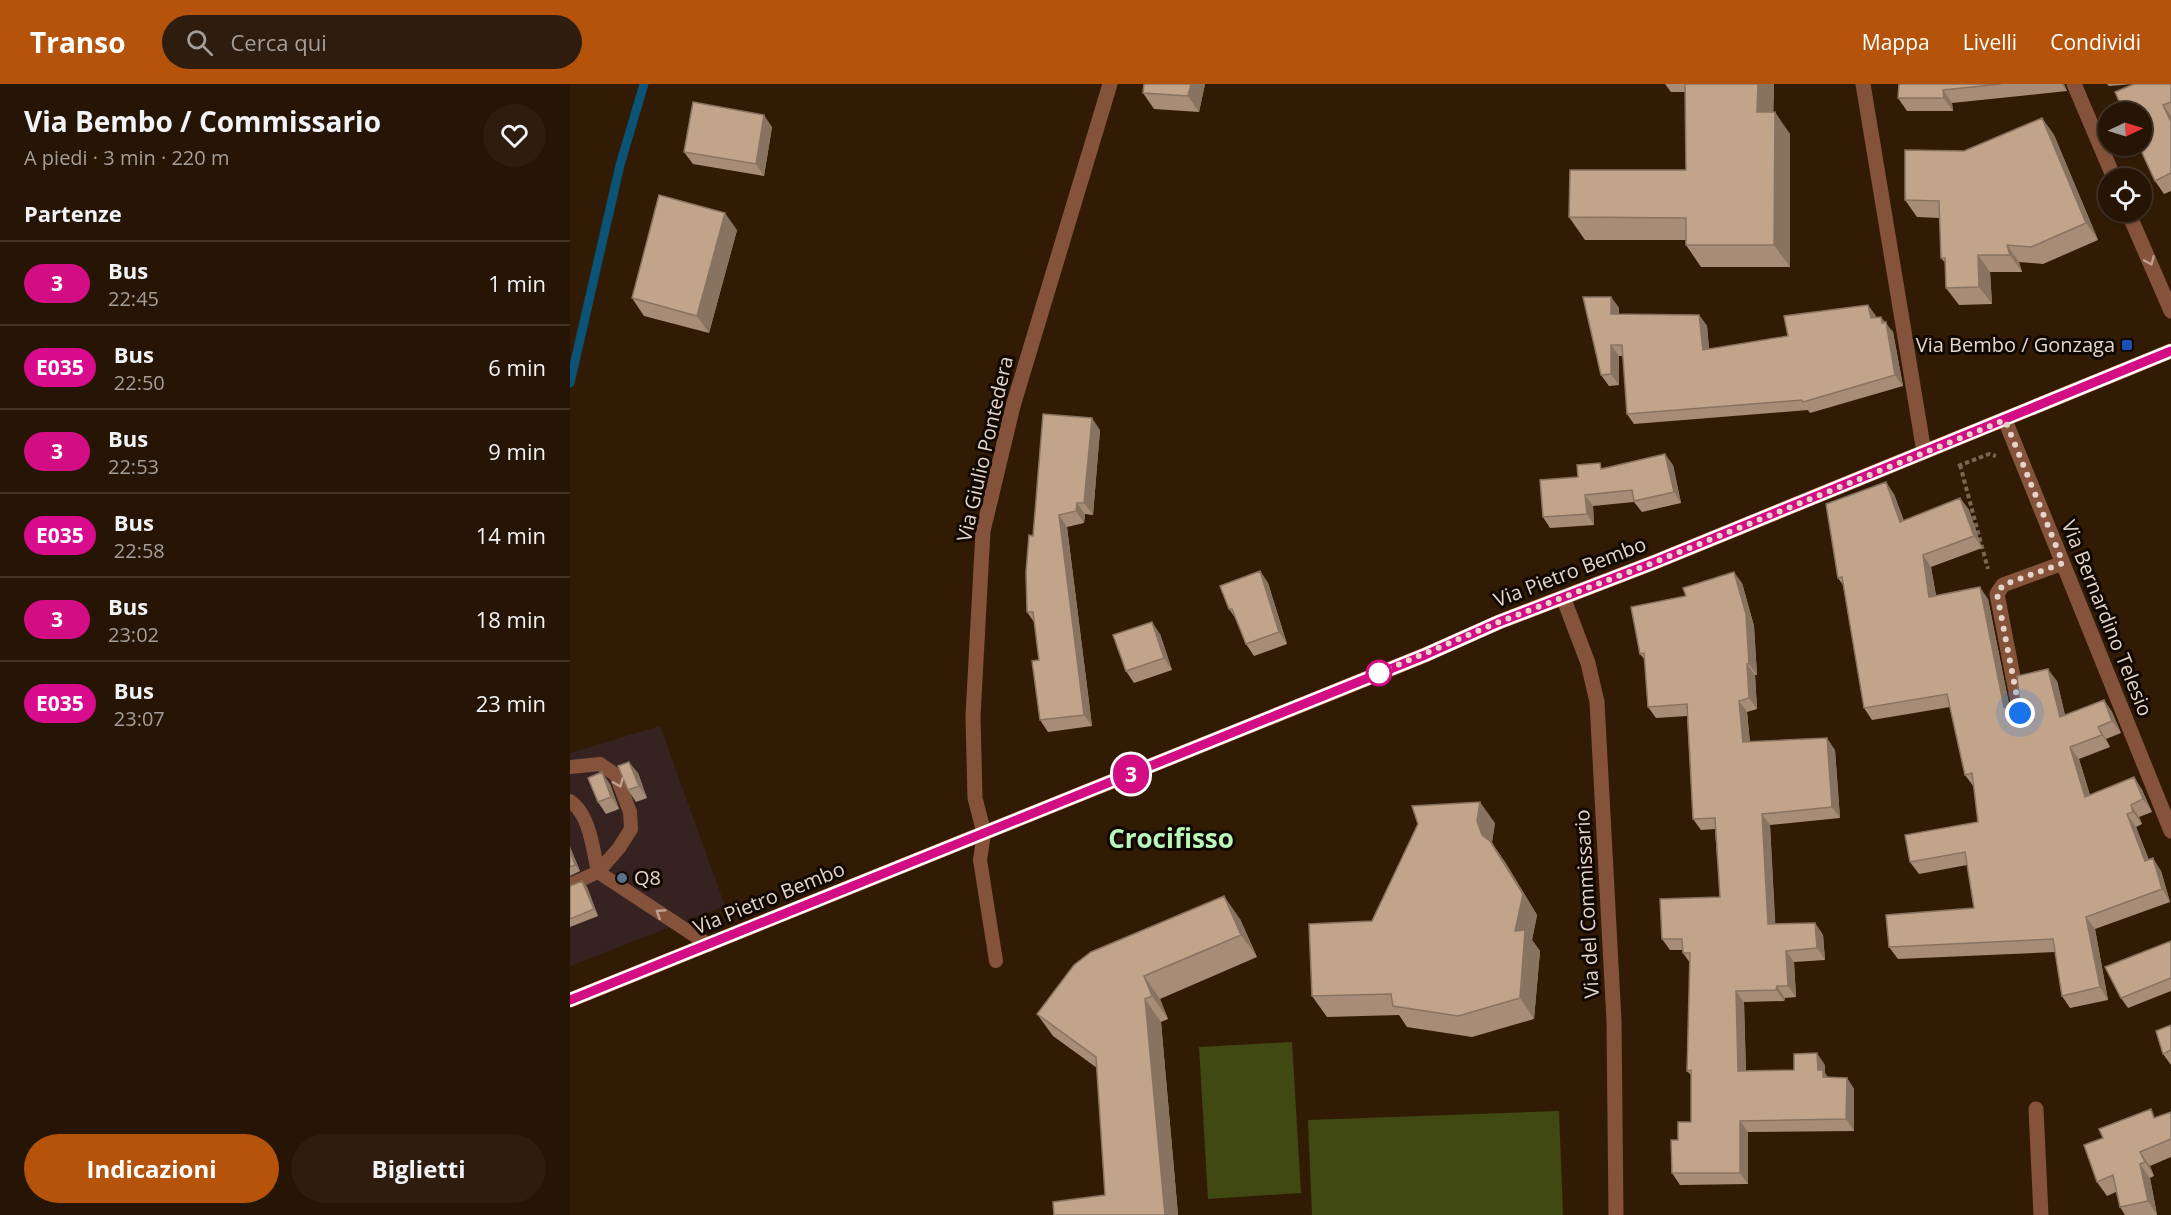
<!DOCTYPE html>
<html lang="it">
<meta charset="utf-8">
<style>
body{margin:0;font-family:"Open Sans",sans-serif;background:#2e1d0e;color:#f1f3f6;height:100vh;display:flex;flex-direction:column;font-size:22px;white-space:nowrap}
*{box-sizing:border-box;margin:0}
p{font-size:20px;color:#a49e9a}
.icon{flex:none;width:33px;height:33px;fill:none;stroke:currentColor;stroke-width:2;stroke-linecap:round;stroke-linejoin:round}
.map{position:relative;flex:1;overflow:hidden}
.panel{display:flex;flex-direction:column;background:#261404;width:570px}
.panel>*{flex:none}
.badge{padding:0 12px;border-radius:20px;font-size:21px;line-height:39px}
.needle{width:39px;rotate:86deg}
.fabs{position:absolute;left:1528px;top:18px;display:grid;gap:12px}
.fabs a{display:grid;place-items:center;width:54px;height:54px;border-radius:50%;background:#261404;box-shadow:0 2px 4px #0004,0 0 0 2px #423326;font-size:30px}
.you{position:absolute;width:30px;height:30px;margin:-15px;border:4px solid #fff;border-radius:50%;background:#1a73e8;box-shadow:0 0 0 9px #1a73e833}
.map>.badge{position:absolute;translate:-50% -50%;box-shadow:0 0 0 3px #fff}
h2{padding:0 24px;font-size:22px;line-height:54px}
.round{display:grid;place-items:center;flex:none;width:63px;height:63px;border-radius:32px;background:#2e1d0e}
.headline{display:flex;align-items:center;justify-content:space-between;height:102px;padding:0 24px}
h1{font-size:28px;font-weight:700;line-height:45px}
.action{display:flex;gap:12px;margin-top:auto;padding:12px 24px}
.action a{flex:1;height:69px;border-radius:36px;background:#b45309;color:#fff;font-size:24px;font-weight:700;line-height:69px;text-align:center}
.action a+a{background:#2e1d0e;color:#f1f3f6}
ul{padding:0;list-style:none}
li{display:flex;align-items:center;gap:18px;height:84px;padding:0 24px;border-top:2px solid #423326}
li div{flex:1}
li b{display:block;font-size:22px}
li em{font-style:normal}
li .badge{min-width:66px;font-weight:700;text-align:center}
header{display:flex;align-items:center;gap:36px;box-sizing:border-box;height:84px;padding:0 30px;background:#b45309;color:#fff}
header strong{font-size:28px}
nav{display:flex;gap:33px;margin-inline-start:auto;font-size:21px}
.search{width:420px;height:54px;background:#2e1d0e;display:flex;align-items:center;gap:15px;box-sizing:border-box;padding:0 21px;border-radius:33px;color:#a49e9a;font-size:22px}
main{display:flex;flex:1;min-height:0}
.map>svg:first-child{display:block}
.commercial{fill:#362221}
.green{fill:#3f4911}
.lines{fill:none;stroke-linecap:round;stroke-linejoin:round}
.stream{stroke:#0b5377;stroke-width:9}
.path{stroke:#7a6654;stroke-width:4;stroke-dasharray:4.5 3;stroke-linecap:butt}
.lane{stroke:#85533b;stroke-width:14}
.street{stroke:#85533b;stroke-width:15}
.secondary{stroke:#be6e47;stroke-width:15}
.wall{fill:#a78d78}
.shaded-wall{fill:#887361}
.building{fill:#c2a48b;stroke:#887361;stroke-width:1.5}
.oneway{stroke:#bfa190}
.line-casing{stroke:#fff;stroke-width:14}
.line{stroke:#d30d84;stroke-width:9}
.walk{stroke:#e5d5c8;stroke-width:6;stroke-dasharray:0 10.8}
.transit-dot{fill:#1a4fb4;stroke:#120802;stroke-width:2}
.stop-dot{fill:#fff;stroke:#d30d84;stroke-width:3}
.service-dot{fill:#5c6f8a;stroke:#120802;stroke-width:2}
.labels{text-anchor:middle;stroke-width:6;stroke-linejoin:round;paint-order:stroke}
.poi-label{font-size:20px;fill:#e5d5c8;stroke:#120802;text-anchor:end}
.street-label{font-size:20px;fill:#e5d5c8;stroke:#120802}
.district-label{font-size:26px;font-weight:bold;fill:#bbf6bb;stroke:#120802}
</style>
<header>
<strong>Transo</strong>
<div class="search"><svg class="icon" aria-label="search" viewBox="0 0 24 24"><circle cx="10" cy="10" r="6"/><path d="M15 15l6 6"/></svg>Cerca qui</div>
<nav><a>Mappa</a><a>Livelli</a><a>Condividi</a></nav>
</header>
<main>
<section class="panel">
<div class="headline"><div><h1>Via Bembo / Commissario</h1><p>A piedi · 3 min · 220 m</p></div><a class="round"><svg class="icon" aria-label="heart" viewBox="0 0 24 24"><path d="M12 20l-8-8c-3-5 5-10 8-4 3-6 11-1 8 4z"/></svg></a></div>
<h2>Partenze</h2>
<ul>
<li><span class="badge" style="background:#d30d84;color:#fff">3</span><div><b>Bus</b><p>22:45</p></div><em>1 min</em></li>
<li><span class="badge" style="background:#d80c8c;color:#fff">E035</span><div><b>Bus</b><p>22:50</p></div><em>6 min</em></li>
<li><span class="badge" style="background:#d30d84;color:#fff">3</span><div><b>Bus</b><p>22:53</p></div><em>9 min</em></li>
<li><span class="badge" style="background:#d80c8c;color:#fff">E035</span><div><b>Bus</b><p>22:58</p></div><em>14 min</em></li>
<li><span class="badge" style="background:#d30d84;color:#fff">3</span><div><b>Bus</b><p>23:02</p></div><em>18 min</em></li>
<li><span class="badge" style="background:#d80c8c;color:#fff">E035</span><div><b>Bus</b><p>23:07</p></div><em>23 min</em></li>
</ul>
<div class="action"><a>Indicazioni</a><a>Biglietti</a></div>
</section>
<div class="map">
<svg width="1601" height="1131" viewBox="0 0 1601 1131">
<rect width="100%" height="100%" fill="#321b05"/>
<path class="commercial" d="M90,642L155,822L0,882V669Z"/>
<path class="green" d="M722,958L731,1109L638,1115L629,963Z
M989,1027L993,1131H742L738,1036Z"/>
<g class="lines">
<path class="stream" d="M0,299L50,81L74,0"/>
<path class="path" d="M1390,381L1418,485
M1388,382L1419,370L1426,372"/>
<path class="lane" d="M0,683L30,680L46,691L60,728L61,745L49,764L28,788
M0,717C20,730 23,766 28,788
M414,749L410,776L426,877
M0,801L28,788L139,861"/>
<path class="street" d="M1293,0L1354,368
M1504,0L1544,94
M1558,128L1601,227
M1435,336L1601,747
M993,513L1018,579L1027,618L1044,937L1046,1131
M1450,629L1427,510L1433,501L1493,479
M414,749L405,714L403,632L413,447L443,322L540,0
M1466,1025L1471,1131"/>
<path class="secondary" d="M0,916L855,571L929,538L1085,478L1601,267"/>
</g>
<path class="wall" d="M635,0L629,28L584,25L573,9Z
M1095,0H1204L1203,28L1220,50V183H1131L1116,161V156H1015L999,133L1116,86L1115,8H1101Z
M1329,0H1494L1497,7L1382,19L1383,27H1337L1328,14Z
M1537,0H1601V107L1594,110L1585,97L1563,0L1539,2Z
M1472,34L1484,51L1528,156L1473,180L1449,178L1452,188H1420L1422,220L1389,221L1376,204V180L1371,174L1370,134L1347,133L1335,116L1394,67Z
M202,43L194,92L123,80L114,68Z
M167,146L139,249L74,232L62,214Z
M1041,213L1049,224V230L1129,231L1137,242L1139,265L1218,252L1298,221L1306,233L1314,238L1323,248L1333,302L1240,329L1238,326L1064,340L1057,330L1053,272H1049V301L1039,302L1031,291Z
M530,346L523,431L515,430L514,439L497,443L522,642L478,648L470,636L469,576L464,538L457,528L463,452Z
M1103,381L1111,419L1072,428L1064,418L1023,422L1024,441L980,444L973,433L1008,393L1034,384Z
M1324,410L1334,437L1390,414L1399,426L1412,464L1361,483L1366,511L1418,515L1440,625L1443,626L1487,597L1495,631L1534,616L1542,628L1551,649L1536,655L1540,663L1509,675L1520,711L1564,693L1572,706L1582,728L1569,733L1572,740L1566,743L1579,776L1591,787L1600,818L1525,845L1538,916L1500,924L1492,912L1485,868L1328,875L1319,863L1404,824L1397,781L1349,790L1340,778L1408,738L1404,703L1395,691L1380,623L1302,636L1294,624L1273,501L1268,494Z
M690,487L698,499L717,560L684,572L676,560L666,535L659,525Z
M1172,499L1184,542L1187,591H1185L1187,625L1177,628L1180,658L1265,666L1270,734L1200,741L1205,840L1245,839L1253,851L1255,876L1224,878L1226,913L1215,914L1214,917L1174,918L1176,987L1224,986L1255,981V989L1258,994H1277L1284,1005V1047L1178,1048V1100L1110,1101L1102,1089L1108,1056L1121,1038V991L1117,987L1120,879L1113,869V866H1100L1092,855L1150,813L1145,745L1131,746L1123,735L1117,632L1086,634L1078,623L1075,576L1070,570L1116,512Z
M590,550L602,586L564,599L556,587Z
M68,689L77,714L66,718L58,706Z
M40,700L49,725L36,730L28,718Z
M925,739L922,758L924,762L935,778L967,831L962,856L970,867L964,935L902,953L837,943L829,931L757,933L742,912L802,837Z
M0,763L10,787L0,792Z
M12,797L17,803L28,832L0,843V802Z
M670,835L687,873L590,915L598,935L591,938L608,1131H484L535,1111L527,984L483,952L467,930Z
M1601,857V907L1558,924L1551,914Z
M1601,941V981L1593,970Z
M1601,1028V1073L1580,1082L1584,1092L1580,1094L1587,1131H1555L1550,1123L1546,1108L1537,1112L1527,1098L1587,1033Z"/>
<path class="shaded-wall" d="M621,0H635L629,28L618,12Z
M1188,0H1204L1203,51L1187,28Z
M1491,0H1494L1497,7Z
M1373,6L1382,19L1383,27L1374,14Z
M1593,21L1601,32V38Z
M1205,28L1220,50V183L1204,161Z
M194,31L202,43L194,92L186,80Z
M1472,34L1484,51L1528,156L1516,139Z
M155,129L167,146L139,249L127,232Z
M1437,161L1449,178L1452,188L1440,171Z
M1408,171L1420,188L1422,220L1409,203Z
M1041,213L1049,224V241L1041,230Z
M1298,221L1306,232L1309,245L1301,234Z
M1129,231L1137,242L1140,277L1133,266Z
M1311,233L1323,248L1333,302L1325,291Z
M1041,261L1049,272V301L1041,290Z
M522,334L530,346L523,431L514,419Z
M1095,370L1103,381L1111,419L1104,408Z
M1316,398L1324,410L1338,450L1330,438Z
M1015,411L1023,422L1024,441L1017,430Z
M1390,414L1399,426L1412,464L1404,452Z
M507,419L515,430L514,439L506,427Z
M489,431L497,443L522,642L514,631Z
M1353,471L1361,483L1368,525L1359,513Z
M690,487L698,499L717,560L709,548Z
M1164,488L1172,499L1184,542L1187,591L1179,580Z
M1410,503L1418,515L1442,635L1434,623Z
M582,538L590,550L602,586L594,574Z
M1177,580L1185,591L1187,625L1179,614Z
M1478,585L1487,597L1498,645L1490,633Z
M1534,616L1542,628L1551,649L1542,637Z
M1169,617L1177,628L1181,670L1173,658Z
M1528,643L1536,655L1540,663L1532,651Z
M1257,654L1265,666L1270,734L1262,723Z
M1500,663L1509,675L1524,725L1515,713Z
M59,678L68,689L77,714L69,702Z
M32,688L40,700L49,725L41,713Z
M1564,693L1572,706L1582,728L1573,715Z
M910,718L925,739L922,758L924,762L935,778L967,831L962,856L970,867L964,935L950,914L945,847L907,737Z
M1561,721L1569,733L1572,740L1563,728Z
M1192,730L1200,741L1206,851L1198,840Z
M1557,730L1566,743L1584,789L1575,777Z
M0,763L10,787L5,781L0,767Z
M1583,774L1591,787L1600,818L1592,805Z
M12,797L17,803L28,832L24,825Z
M654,812L670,835L687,873L671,851Z
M1516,833L1525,845L1538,916L1530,903Z
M1245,839L1253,851L1255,876L1247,864Z
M1216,867L1224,878L1226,913L1218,902Z
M574,892L590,915L598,935L582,912Z
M1207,902L1215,914L1214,917L1206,906Z
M1166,907L1174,918L1176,999L1168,987Z
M575,915L591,938L608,1131H595Z
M1247,969L1255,981V989L1261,997V1005L1248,986Z
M1277,994L1284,1005V1047L1276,1035Z
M1170,1037L1178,1048V1100L1170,1089Z
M1570,1068L1580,1082L1584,1092L1575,1078Z
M1570,1080L1580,1094L1587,1131L1578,1117Z"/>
<path class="building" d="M574,0H621L618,12L573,9Z
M1115,0H1188L1187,28H1205L1204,161H1116V134L999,133L1000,86H1116Z
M1329,0H1431L1373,6L1374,14H1328Z
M1564,0H1601V18L1593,21L1601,38V89L1585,97L1569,62H1572V28H1554L1545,8Z
M123,18L194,31L186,80L114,68Z
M1472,34L1516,139L1461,163L1437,161L1440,171H1408L1409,203L1376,204L1375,174H1371L1369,117L1335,116V66L1394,67Z
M89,111L155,129L127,232L62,214Z
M1013,213H1041V230L1129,231L1133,266L1218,252L1214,232L1298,221L1301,234L1311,233L1312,239L1316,238L1325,291L1233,318L1232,316L1057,330L1052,261H1041V290L1031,291Z
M473,330L522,334L514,419H507L506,427L489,431L514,631L470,636L462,577L469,576L463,528H457L456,488L459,451L463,452Z
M1095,370L1104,408L1064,417L1062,406L1015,411L1017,430L973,433L970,396L1008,393L1007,381L1030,379L1031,385Z
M1316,398L1330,438L1390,414L1404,452L1353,471L1359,513L1410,503L1434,623L1443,626L1450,621L1447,592L1478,585L1490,633L1534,616L1542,637L1528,643L1532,651L1500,663L1515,713L1564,693L1573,715L1561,721L1563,728L1557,730L1575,777L1583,774L1592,805L1516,833L1530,903L1492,912L1483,855L1319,863L1316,831L1404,824L1395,768L1340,778L1335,751L1408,738L1402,689L1395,691L1377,610L1294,624L1272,493L1268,494L1256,420Z
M690,487L709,548L676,560L662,525H659L650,502Z
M1164,488L1176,530L1179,580H1177L1179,614L1169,617L1173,658L1257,654L1262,723L1192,730L1198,840L1245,839L1247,864L1216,867L1218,902H1207L1206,906L1166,907L1168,987L1224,986V970L1247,969L1248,986H1253V993L1277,994L1276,1035L1170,1037V1089H1102L1101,1056H1108V1038H1121V986L1117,987L1120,869H1113L1112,855H1092L1090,815L1150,813L1145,734L1123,735L1117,620L1078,623L1074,569L1070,570L1061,523L1116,512L1113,504Z
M582,538L594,574L556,587L543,551Z
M59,678L69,702L58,706L48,682Z
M32,688L41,713L28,718L18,694Z
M910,718L907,737L912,751L920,757L953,810L945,847L955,846L950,914L888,932L823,922L821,910L742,912L739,840L802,837L848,740L842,722Z
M0,767L5,781L0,783Z
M12,797L24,825L0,835V802Z
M654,812L671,851L574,892L582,912L575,915L595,1131H484L483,1118L535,1111L526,973L467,930L504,881L521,868Z
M1601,857V894L1551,914L1535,883Z
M1601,941V966L1593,970L1586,947Z
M1581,1025L1584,1034L1601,1028V1055L1570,1068L1575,1078L1570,1080L1578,1117L1550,1123L1543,1091L1527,1098L1514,1061L1533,1054L1529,1045Z"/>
<defs><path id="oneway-chevron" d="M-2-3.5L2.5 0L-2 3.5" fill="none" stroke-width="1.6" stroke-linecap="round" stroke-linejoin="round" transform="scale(1.5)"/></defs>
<g class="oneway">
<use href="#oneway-chevron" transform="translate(1580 177) rotate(67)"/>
<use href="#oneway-chevron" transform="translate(49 699) rotate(67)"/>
<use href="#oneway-chevron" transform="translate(90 829) rotate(-147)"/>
</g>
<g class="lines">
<g class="line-casing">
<path id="line" d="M0,916L855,571L929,538L1085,478L1601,267"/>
</g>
<use href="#line" class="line"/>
<path class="walk" d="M809,589L929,538L1085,478L1435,336L1493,479L1433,501L1427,510L1450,629"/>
</g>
<rect class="transit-dot" x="1551" y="255" width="12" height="12" rx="3"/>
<circle class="stop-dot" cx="809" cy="589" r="12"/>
<circle class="service-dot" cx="52" cy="794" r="6"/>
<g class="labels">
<g class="poi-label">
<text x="1545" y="268">Via Bembo / Gonzaga</text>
<text x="64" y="801" text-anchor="start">Q8</text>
</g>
<g class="street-label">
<text transform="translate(415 365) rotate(-77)" y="7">Via Giulio Pontedera</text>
<text transform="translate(1000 488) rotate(-21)" y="7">Via Pietro Bembo</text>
<text transform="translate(1537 534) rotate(68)" y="7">Via Bernardino Telesio</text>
<text transform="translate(199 814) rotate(-22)" y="7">Via Pietro Bembo</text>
<text transform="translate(1017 820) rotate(-93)" y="7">Via del Commissario</text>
</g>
<g class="district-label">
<text x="601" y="764">Crocifisso</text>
</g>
</g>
</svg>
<div class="fabs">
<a><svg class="needle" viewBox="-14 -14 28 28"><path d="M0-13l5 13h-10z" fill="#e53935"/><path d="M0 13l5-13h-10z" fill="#a49e9a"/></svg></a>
<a><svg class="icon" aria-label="locate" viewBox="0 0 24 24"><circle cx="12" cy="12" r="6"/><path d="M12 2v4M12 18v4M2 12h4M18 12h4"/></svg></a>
</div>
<div class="you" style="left:1450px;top:629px"></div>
<b class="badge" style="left:561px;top:690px;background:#d30d84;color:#fff">3</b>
</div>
</main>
